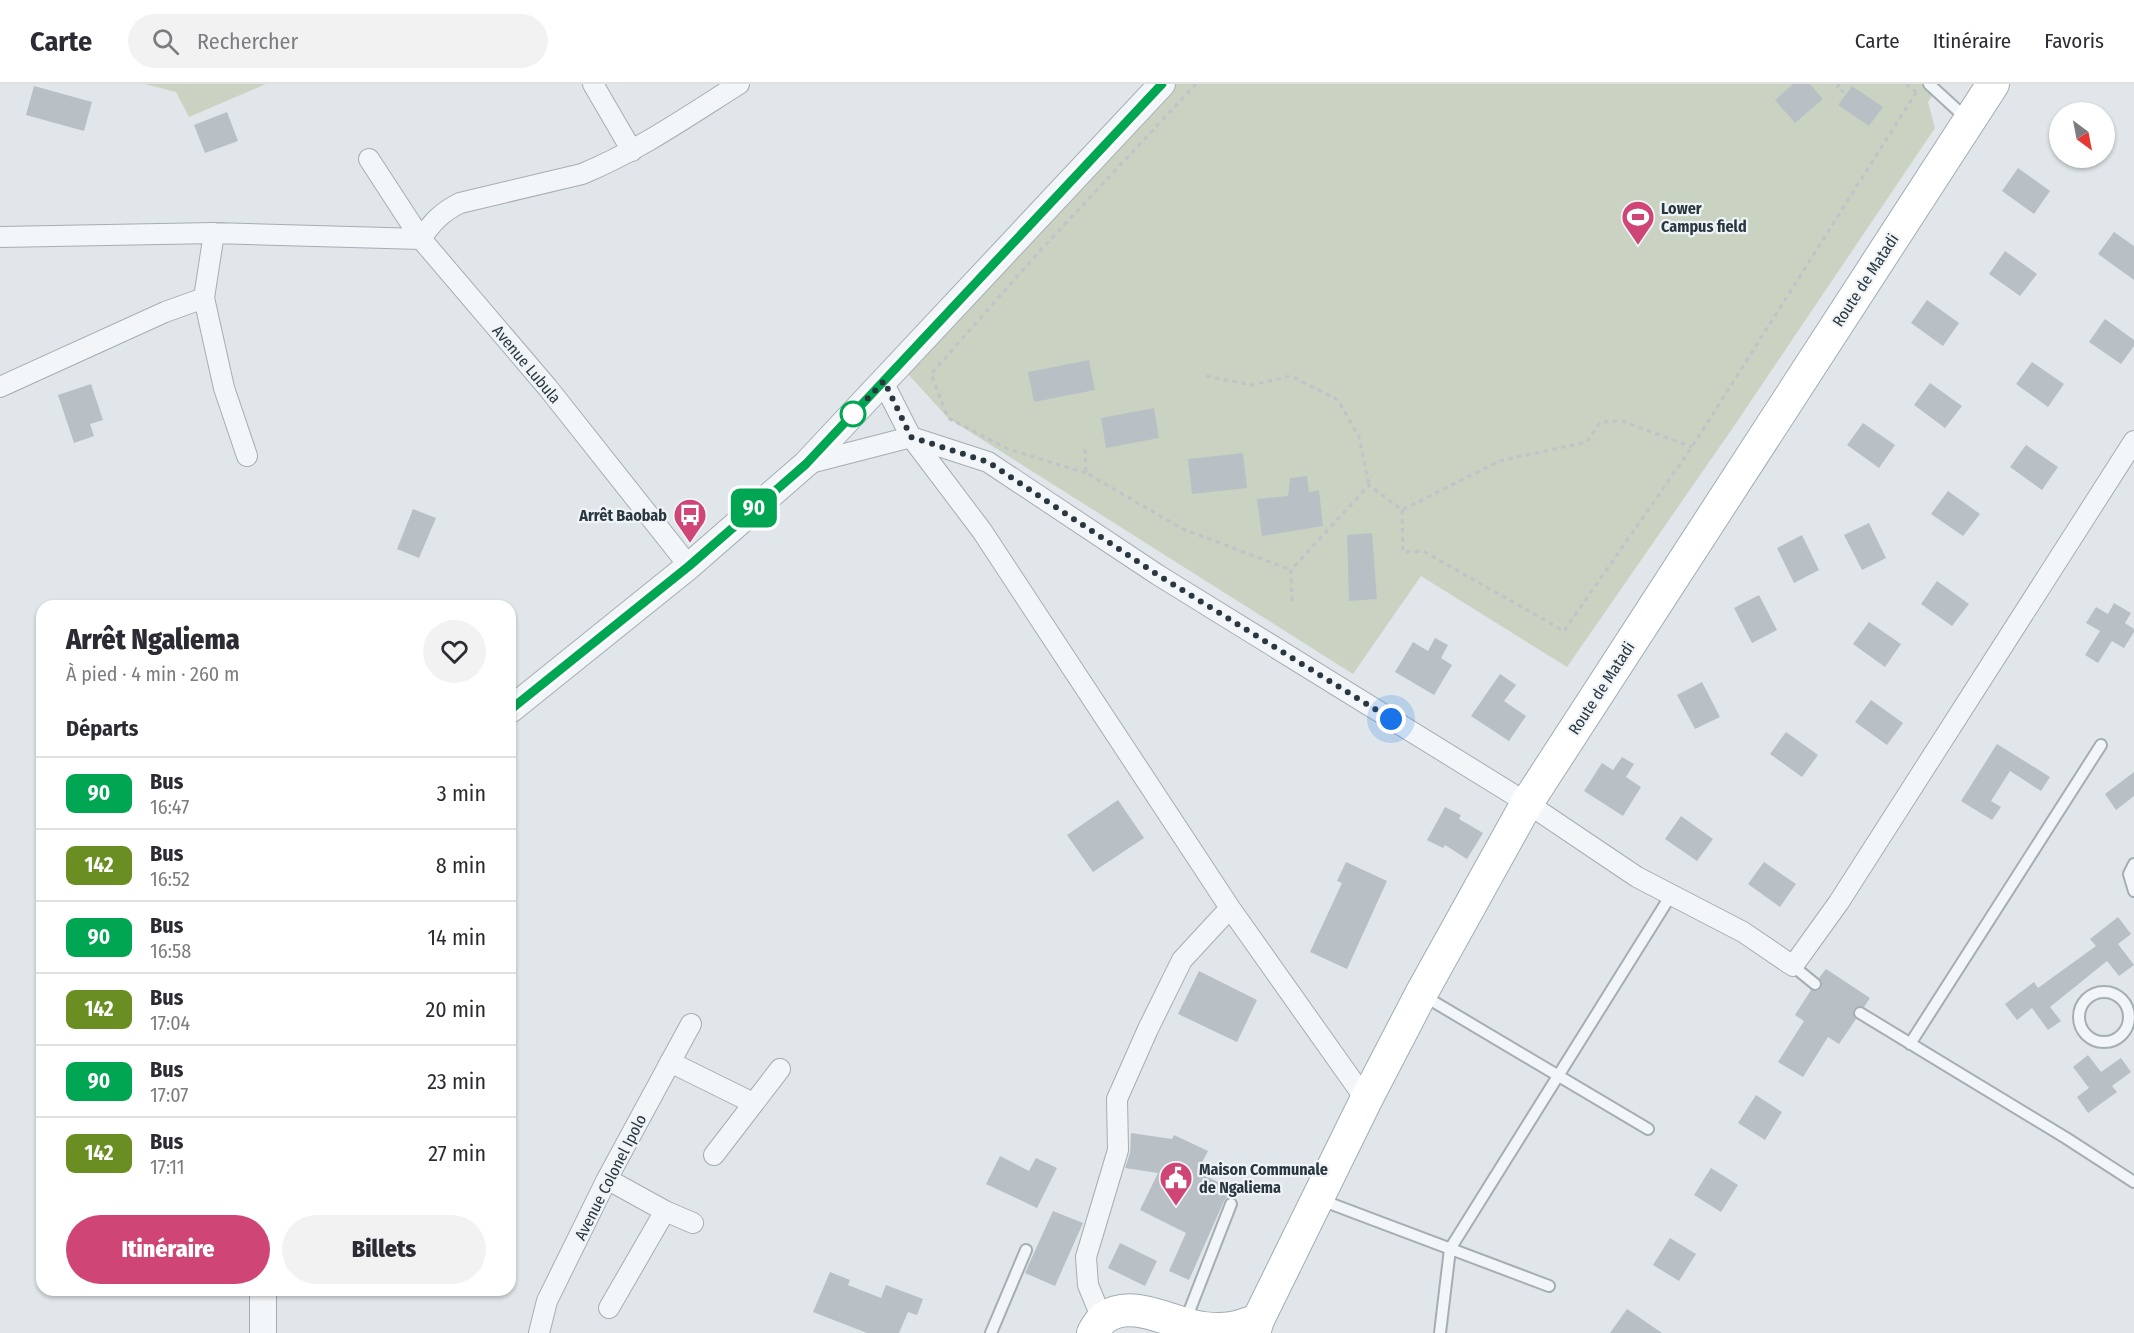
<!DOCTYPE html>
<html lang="fr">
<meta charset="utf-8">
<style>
body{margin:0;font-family:"Fira Sans Condensed",sans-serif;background:#f2f2f3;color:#2b2b33;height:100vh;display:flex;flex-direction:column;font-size:22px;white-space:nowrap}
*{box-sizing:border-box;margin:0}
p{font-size:20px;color:#7c7c81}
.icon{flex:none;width:33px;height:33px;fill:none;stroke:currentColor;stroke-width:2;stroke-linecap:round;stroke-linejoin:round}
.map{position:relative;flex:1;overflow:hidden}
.drawer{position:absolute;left:36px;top:516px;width:480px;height:696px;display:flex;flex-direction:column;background:#fff;border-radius:18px;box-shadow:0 2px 4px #0004}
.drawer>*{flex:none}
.badge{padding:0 12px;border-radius:9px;font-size:21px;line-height:39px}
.needle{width:39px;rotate:148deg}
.tools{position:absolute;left:2049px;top:18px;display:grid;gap:12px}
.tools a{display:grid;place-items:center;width:66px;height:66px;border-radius:50%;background:#fff;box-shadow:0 2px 4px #0004;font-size:30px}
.you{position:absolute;width:30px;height:30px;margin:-15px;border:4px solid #fff;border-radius:50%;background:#1a73e8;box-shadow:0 0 0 9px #1a73e833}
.map>.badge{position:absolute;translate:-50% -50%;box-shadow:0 0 0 3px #fff}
h2{padding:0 30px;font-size:22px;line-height:54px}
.round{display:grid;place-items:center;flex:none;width:63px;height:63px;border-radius:32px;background:#f2f2f3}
.head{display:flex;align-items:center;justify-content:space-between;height:102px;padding:0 30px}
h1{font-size:28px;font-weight:800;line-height:45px}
.primary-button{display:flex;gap:12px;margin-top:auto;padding:12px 30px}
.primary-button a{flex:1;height:69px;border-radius:36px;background:#ce4576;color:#fff;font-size:24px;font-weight:800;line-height:69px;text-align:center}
.primary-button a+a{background:#f2f2f3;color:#2b2b33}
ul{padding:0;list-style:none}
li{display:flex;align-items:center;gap:18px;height:72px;padding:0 30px;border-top:2px solid #e1e1e2}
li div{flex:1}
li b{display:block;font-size:22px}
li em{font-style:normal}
li .badge{min-width:66px;font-weight:700;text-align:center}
header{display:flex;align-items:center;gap:36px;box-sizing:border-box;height:84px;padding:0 30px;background:#fff;border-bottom:2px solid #e1e1e2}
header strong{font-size:28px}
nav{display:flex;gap:33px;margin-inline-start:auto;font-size:21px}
.search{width:420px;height:54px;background:#f2f2f3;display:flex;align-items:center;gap:15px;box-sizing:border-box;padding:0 21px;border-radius:33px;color:#7c7c81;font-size:22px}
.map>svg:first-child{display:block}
.green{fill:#cad3c2}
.building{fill:#b8c0c6}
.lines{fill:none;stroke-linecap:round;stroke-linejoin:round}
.service-casing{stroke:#a5aeb3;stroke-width:14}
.minor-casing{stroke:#a5aeb3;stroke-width:22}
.tertiary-casing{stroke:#a5aeb3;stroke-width:28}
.primary-casing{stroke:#a0adb5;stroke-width:34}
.path{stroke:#bec4c8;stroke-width:3;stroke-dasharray:4.5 4.5;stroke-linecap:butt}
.service{stroke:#f3f6f8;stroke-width:10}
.minor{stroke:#f3f6f8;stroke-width:20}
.tertiary{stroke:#f3f6f8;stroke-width:26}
.primary{stroke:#fff;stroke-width:32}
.line-casing{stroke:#fff;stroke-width:14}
.line{stroke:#00a651;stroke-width:9}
.walk{stroke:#293741;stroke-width:6;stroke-dasharray:0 10.8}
.stop-dot{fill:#fff;stroke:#00a651;stroke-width:3}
.labels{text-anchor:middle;stroke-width:4.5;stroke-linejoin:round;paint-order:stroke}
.poi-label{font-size:16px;font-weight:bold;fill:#293741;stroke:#f0f4f7;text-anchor:start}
.street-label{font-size:16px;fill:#293741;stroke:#f0f4f7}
</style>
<header>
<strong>Carte</strong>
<div class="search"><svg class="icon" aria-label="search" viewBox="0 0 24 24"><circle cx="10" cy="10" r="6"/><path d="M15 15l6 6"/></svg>Rechercher</div>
<nav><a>Carte</a><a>Itinéraire</a><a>Favoris</a></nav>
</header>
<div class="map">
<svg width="2134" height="1249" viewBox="0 0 2134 1249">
<rect width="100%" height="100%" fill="#e0e6e9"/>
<path class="green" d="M145,0H266L189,33L176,8Z
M1176,0H1940L1928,18L1935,44L1732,345L1567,583L1421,492L1353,590L948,334L908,290L943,243Z"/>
<path class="building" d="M1793,0H1810L1823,15L1795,39L1775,16Z
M34,2L92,18L84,47L26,31Z
M1852,2L1883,23L1869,42L1838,21Z
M227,28L238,57L205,69L194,41Z
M2018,84L2050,107L2034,130L2002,107Z
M2114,148L2134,162V196L2098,170Z
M2005,167L2037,190L2020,212L1989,190Z
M1927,216L1959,239L1943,262L1911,239Z
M2105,235L2134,256V262L2121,280L2089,258Z
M1089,276L1095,306L1034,318L1028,288Z
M2032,278L2064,300L2048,323L2016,300Z
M1930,299L1962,322L1945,344L1914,321Z
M91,300L103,336L90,340L94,352L74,359L58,311Z
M1154,324L1159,354L1106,364L1101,334Z
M1863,339L1895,361L1879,384L1847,361Z
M2026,361L2058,383L2042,406L2010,383Z
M1243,369L1247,404L1192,410L1188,375Z
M1307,392L1309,408L1319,406L1323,442L1262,452L1257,415L1288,412L1290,394Z
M1948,407L1980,430L1963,452L1931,430Z
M413,425L436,434L419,474L397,465Z
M1869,439L1886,474L1862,486L1844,451Z
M1372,449L1377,515L1349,517L1347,451Z
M1802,451L1819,486L1794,499L1777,464Z
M1937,497L1969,520L1952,542L1921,520Z
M1759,511L1777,546L1752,559L1734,524Z
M2114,519L2131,529L2125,539L2134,545V548L2124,564L2112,557L2098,579L2085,571L2100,547L2086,539L2096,523L2108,530Z
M1869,538L1901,560L1885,583L1853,560Z
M1435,554L1448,561L1441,574L1452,581L1434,611L1395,588L1413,558L1428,567Z
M1500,590L1516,601L1504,617L1526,632L1509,657L1471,632Z
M1702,598L1720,633L1695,645L1677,611Z
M1871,616L1903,639L1887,661L1855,638Z
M1786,648L1818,671L1802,693L1770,670Z
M1997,660L2050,693L2041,707L2010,687L1991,717L2001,723L1992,736L1961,717Z
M1622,673L1634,680L1626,693L1641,703L1623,732L1584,707L1602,679L1613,686Z
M2134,688V712L2116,726L2105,710Z
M1118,716L1144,754L1093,788L1067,751Z
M1445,723L1461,731L1459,735L1483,749L1467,775L1445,761L1443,764L1427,756Z
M1681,732L1713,755L1697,777L1665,755Z
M1346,778L1387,797L1347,885L1310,868L1342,799L1337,797Z
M1764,778L1796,800L1780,823L1748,800Z
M2118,833L2131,850L2118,860L2134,881L2119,892L2107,877L2050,923L2061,937L2048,946L2032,924L2017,936L2005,920L2034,898L2038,904L2096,862L2090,855Z
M1826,885L1870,914L1864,923L1860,922L1854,925L1853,929L1856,935L1839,960L1828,953L1803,993L1778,978L1804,937L1795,931L1811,906L1817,907L1821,904L1822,898L1819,894Z
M1199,887L1257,916L1237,958L1178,930Z
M2088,971L2101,988L2121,974L2131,988L2112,1002L2117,1008L2088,1029L2077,1013L2089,1004L2073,983Z
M1756,1011L1782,1028L1765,1056L1738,1039Z
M1131,1049L1172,1055L1174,1051L1208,1067L1197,1088L1233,1105L1224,1117L1189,1196L1169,1187L1186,1149L1140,1126L1158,1089L1125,1084L1130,1069Z
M1000,1072L1029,1087L1036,1074L1057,1084L1037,1124L986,1100Z
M1711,1084L1738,1101L1721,1128L1694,1111Z
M1053,1127L1083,1139L1055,1202L1025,1189Z
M1670,1154L1696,1170L1679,1197L1653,1181Z
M1120,1159L1157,1177L1145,1202L1108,1184Z
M830,1188L850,1196L848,1201L881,1214L886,1201L923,1215L917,1231L908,1228L899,1249H867L813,1228Z
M1627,1225L1662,1249H1610Z"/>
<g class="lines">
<g class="service-casing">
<path id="service" d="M1929,0L1966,34
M2134,780L2129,790L2134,807
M1793,882L1815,900
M2079 933a25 25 0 1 1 50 0a25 25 0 1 1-50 0Z
M1424,912L1648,1045
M1860,929L2066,1054L2134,1098
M1910,960L2101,661
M1321,1116L1549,1202
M1185,1238L1231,1120
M991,1249L1026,1166
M1440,1249L1450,1165L1671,811"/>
</g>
<g class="minor-casing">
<path id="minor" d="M593,0L632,67
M369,75L421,155L548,304L689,482
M0,153L214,149L421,155C432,138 442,128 460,119L582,90C638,67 688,32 739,0
M204,214L224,304L247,372
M883,298L911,353L982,447L1230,824L1366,1016
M0,303L165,228L204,214L214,149
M806,380L911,353L988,378L1158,491L1527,719L1637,793L1743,848L1793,882L1839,818L2134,357
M670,978L753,1019
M714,1071L780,985
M607,1095L665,1127L693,1139
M609,1224L665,1127
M1102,1235L1088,1201L1086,1173L1118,1066L1117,1015L1148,945L1182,876L1230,824
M539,1249L547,1217L607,1095L691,940"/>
</g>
<g class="tertiary-casing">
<path id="tertiary" d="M510,626L689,482L806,380L1162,0
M263,1249V1206"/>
</g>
<g class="primary-casing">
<path id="primary" d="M1093,1249C1096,1244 1099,1238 1104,1234C1133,1213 1173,1241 1203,1244C1227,1247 1236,1244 1258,1236
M1254,1249L1258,1236L1366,1016L1421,910L1527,719L1993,0"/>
</g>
<path class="path" d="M1840,0L1837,3L1846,10
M1906,0L1916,8
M1206,292L1252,301L1291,292L1338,316L1359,353L1369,401
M1085,365L1086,389L1183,445L1291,486
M1086,389L1008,365L948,334L931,290L1038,169L1196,0
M1402,426L1403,468L1423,467L1564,547L1692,363L1917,7
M1292,517L1291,486L1369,401L1402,426L1499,377L1587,358L1600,338L1622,337L1692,363"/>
<use href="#service" class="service"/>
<use href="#minor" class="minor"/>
<use href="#tertiary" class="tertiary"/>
<use href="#primary" class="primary"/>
</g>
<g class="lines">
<g class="line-casing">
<path id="line" d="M510,626L689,482L806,380L1162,0"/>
</g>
<use href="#line" class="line"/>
<path class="walk" d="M853,330L884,297L911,353L988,378L1158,491L1391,635"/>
</g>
<defs>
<g id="stadium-pin" transform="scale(1.725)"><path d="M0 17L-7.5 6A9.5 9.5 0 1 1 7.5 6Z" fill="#ce4576" stroke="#f0f4f7"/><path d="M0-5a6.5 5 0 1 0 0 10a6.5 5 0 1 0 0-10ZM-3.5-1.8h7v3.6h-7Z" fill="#fff"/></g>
<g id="bus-pin" transform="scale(1.725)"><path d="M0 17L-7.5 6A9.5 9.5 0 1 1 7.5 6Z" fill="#ce4576" stroke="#f0f4f7"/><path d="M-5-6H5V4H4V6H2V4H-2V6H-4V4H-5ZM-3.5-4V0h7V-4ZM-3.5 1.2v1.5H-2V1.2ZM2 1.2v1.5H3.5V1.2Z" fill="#fff"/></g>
<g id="civic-pin" transform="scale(1.725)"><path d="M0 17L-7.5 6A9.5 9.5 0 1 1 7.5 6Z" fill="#ce4576" stroke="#f0f4f7"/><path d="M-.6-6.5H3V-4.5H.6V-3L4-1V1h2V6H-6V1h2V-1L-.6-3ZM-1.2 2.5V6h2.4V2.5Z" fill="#fff"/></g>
</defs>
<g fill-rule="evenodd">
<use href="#stadium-pin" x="1638" y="133"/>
<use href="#bus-pin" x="690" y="431"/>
<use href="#civic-pin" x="1176" y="1094"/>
</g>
<circle class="stop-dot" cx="853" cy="330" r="12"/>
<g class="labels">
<g class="poi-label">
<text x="1661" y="130">Lower<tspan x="1661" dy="18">Campus field</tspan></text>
<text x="667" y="437" text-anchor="end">Arrêt Baobab</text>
<text x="1199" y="1091">Maison Communale<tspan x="1199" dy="18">de Ngaliema</tspan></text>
</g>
<g class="street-label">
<text transform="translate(1865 196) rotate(-57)" y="6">Route de Matadi</text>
<text transform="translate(527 280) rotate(50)" y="6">Avenue Lubula</text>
<text transform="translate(1601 604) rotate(-57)" y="6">Route de Matadi</text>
<text transform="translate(610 1093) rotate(-63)" y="6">Avenue Colonel Ipolo</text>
</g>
</g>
</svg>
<div class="tools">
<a><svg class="needle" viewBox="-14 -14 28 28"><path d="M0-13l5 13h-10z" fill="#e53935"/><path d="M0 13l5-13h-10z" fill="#7c7c81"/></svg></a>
</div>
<div class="you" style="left:1391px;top:635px"></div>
<b class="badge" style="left:754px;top:424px;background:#00a651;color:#fff">90</b>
<section class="drawer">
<div class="head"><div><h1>Arrêt Ngaliema</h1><p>À pied · 4 min · 260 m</p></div><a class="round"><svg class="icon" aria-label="heart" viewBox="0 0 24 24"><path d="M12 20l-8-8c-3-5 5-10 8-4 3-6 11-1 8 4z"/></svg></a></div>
<h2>Départs</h2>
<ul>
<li><span class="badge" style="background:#00a651;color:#fff">90</span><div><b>Bus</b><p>16:47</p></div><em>3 min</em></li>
<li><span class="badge" style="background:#6b8e23;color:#fff">142</span><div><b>Bus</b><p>16:52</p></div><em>8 min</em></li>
<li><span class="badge" style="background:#00a651;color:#fff">90</span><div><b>Bus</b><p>16:58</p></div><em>14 min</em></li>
<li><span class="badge" style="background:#6b8e23;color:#fff">142</span><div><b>Bus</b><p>17:04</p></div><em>20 min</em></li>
<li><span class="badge" style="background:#00a651;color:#fff">90</span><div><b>Bus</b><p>17:07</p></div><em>23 min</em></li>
<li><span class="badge" style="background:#6b8e23;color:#fff">142</span><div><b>Bus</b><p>17:11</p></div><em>27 min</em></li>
</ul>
<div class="primary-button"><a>Itinéraire</a><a>Billets</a></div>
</section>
</div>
